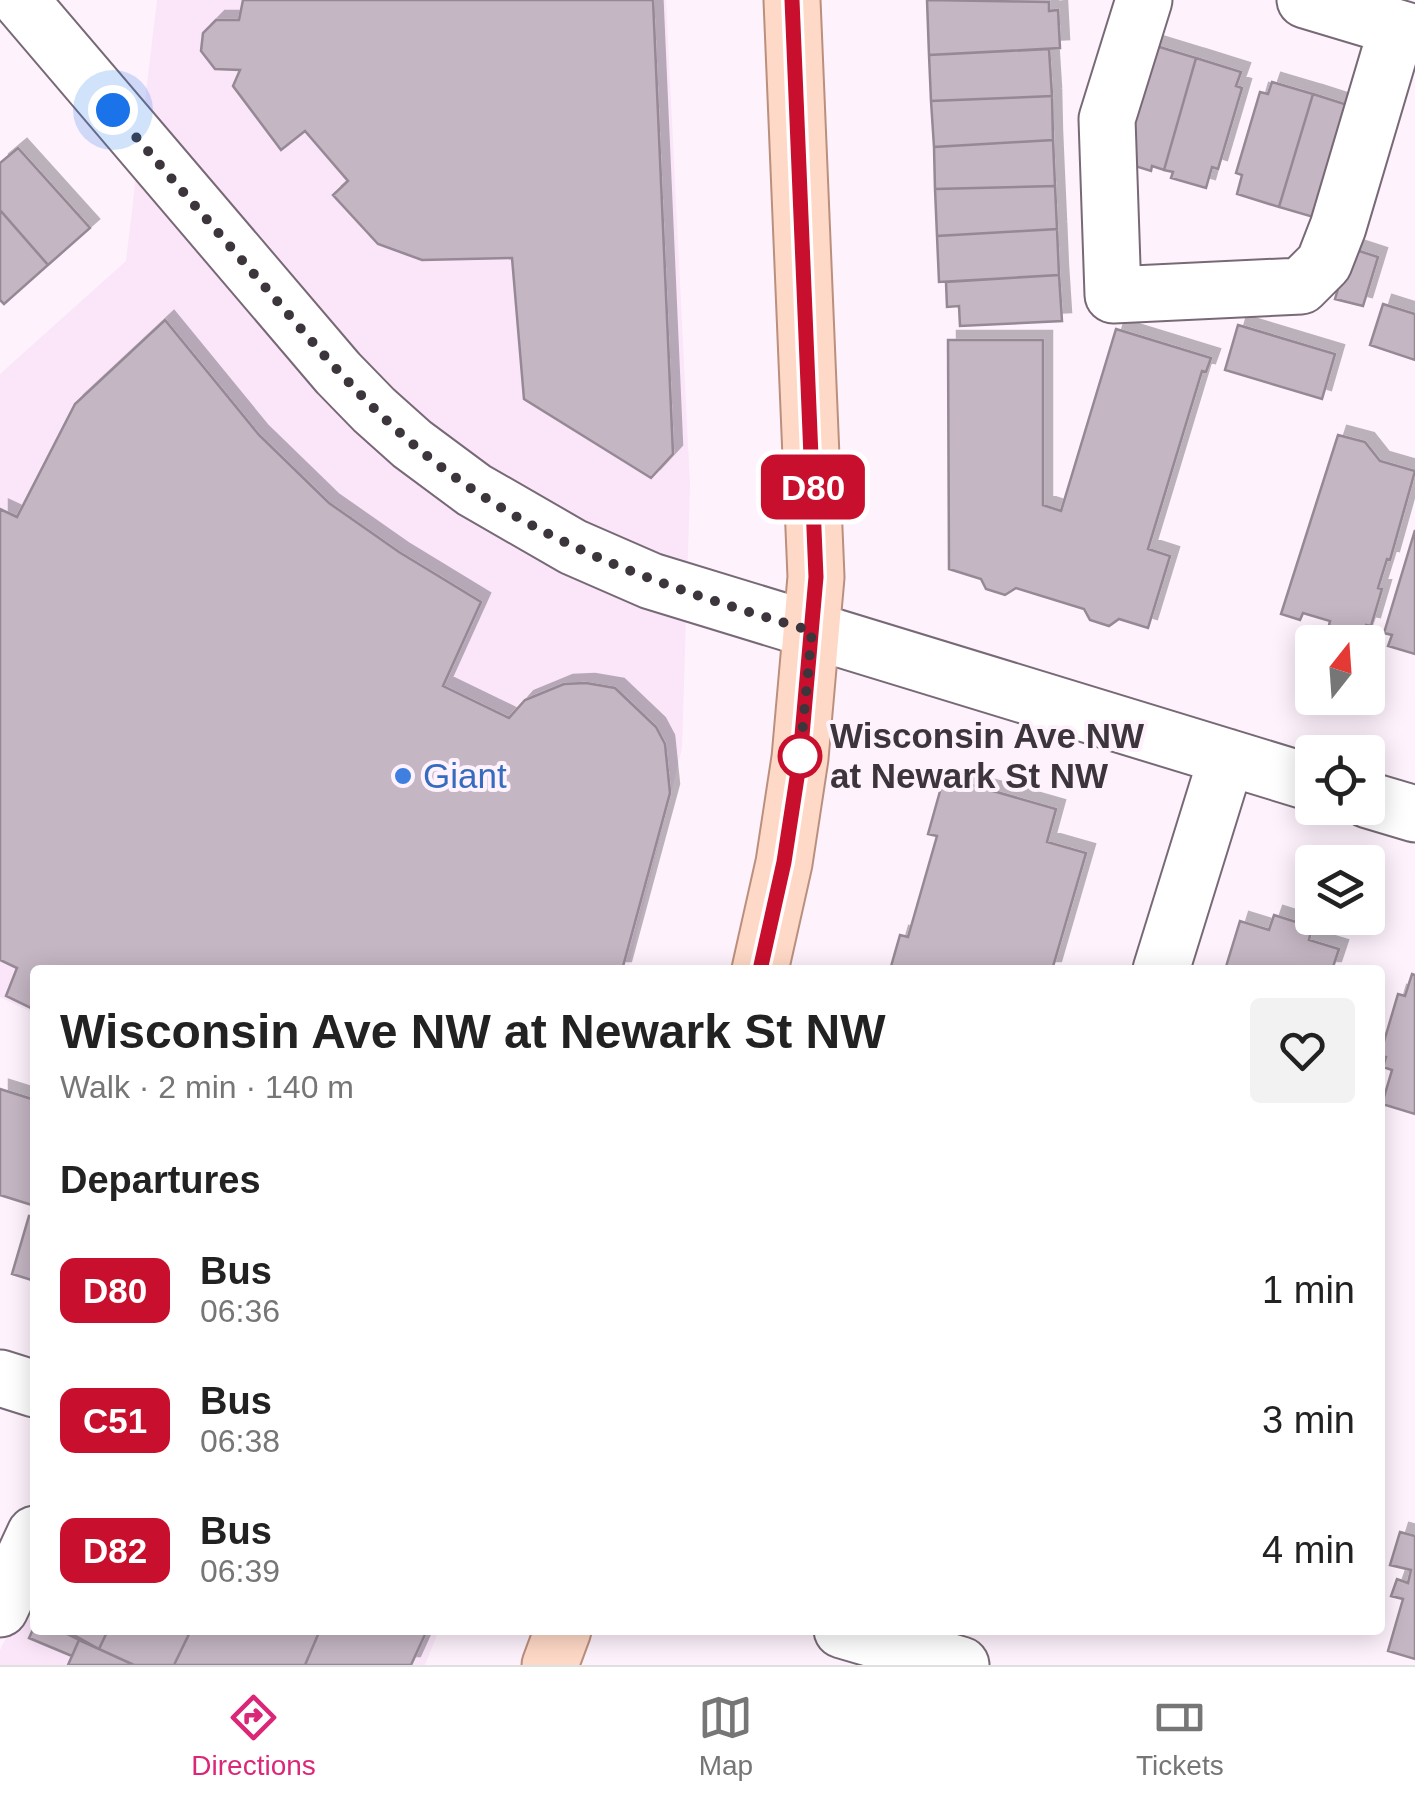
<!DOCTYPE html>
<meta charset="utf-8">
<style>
body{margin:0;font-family:Arial,sans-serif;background:#f2f2f2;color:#222;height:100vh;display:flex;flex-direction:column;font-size:38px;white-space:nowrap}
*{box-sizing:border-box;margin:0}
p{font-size:32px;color:#767676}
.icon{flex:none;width:55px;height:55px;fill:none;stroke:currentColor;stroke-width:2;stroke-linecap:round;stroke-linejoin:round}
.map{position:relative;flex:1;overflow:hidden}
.drawer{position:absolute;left:30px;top:965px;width:1355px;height:670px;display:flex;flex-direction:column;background:#fff;border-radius:10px;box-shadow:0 5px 25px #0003}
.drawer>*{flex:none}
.badge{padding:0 20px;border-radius:15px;font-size:35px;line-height:65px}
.needle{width:65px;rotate:17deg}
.fabs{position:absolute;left:1295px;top:625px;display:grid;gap:20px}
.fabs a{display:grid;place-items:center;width:90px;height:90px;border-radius:10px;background:#fff;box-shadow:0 5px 25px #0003;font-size:50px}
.you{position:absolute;width:50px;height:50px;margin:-25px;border:8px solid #fff;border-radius:50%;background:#1a73e8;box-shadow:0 0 0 15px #1a73e833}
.map>.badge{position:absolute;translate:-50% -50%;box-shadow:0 0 0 5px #fff}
h2{padding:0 30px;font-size:38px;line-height:90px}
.round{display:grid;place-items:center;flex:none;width:105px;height:105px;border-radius:10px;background:#f2f2f2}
.summary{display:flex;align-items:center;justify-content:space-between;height:170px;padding:0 30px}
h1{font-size:48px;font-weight:700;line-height:75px}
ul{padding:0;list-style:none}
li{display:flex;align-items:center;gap:30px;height:130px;padding:0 30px}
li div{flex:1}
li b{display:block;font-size:38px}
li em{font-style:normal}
li .badge{min-width:110px;font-weight:700;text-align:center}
.menu{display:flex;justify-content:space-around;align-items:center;height:140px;border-top:2px solid #e0e0e0;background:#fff;font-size:28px;color:#767676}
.menu a{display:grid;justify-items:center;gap:5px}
.menu .selected{color:#db2777}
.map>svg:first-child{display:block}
.built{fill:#fae5f9}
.building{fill:#c4b6c3;stroke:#968995;stroke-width:2.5;filter:url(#shadow)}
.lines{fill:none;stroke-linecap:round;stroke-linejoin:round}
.minor-casing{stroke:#776a76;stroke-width:59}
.major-casing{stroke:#bb8f7e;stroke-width:59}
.minor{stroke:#fff;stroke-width:55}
.major{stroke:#ffd9c7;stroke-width:55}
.line-casing{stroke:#fff;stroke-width:22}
.line{stroke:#c8102e;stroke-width:15}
.walk{stroke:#3c363c;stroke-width:10;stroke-dasharray:0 18}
.stop-dot{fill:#fff;stroke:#c8102e;stroke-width:5}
.shop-dot{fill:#3f7fe0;stroke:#fef2fd;stroke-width:4}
.labels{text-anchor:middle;stroke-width:8;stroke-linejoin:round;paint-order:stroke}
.stop-label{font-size:35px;font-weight:bold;fill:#3c363c;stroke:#fef2fd;text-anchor:start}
.shop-label{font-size:35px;fill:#366cbe;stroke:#fef2fd;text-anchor:start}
</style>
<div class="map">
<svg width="1415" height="1665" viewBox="0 0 1415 1665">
<defs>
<filter id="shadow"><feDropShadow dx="9" dy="-9" stdDeviation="0" flood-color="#0004"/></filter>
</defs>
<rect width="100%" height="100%" fill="#fef2fd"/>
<path class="built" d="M157,0H666L690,485L682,748L628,970H35V1014L0,997V374L126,261Z
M35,1580V1630H439L425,1665H0V1650Z"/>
<path class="building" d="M243,0H653L673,454L651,478L524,399L512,258L422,260L378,244L333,195L348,181L305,131L281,150L233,86L240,70L215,69L201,51L203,33L216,20H239Z
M927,0L1049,2V11L1058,10L1060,48L929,55Z
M1153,45L1196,58L1164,170L1152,166L1151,171L1122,162Z
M1049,49L1052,96L931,101L929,55Z
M1196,58L1241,72L1236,86L1242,88L1218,169L1212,167L1206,188L1171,178L1173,172L1164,170Z
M1272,82L1313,94L1279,207L1237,194L1242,175L1236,173L1260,92L1268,94Z
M1313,94L1360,109L1327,221L1279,207Z
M1052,96L1053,140L934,147L931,101Z
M1053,140L1055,186L935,189L934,147Z
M18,148L90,228L48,265L0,210V163Z
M1055,186L1057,229L937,236L935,189Z
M0,210L48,265L4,304L0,300Z
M1057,229L1059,275L939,282L937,236Z
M1350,248L1378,257L1363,306L1335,299Z
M1059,275L1062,321L960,326L959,306L947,307L946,282Z
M1383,304L1415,314V360L1370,345Z
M165,320L259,435L329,503L399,552L481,602L443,686L509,718L525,700L564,684L586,683L615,688L656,727L665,744L670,793L622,970H35V1010L6,996L17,968L0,960V509L17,517L75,404Z
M1238,325L1335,354L1322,399L1225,370Z
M1116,329L1211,358L1206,372L1202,371L1148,549L1170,556L1148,628L1119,619L1109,626L1090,620L1084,609L1016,588L1005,595L986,589L981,579L949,569L948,340H1043V505L1061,511Z
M1338,435L1365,442L1380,461L1415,471L1390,560L1387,559L1378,588L1382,589L1371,626L1366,625L1363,634L1347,629L1346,634L1328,629L1330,621L1303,613L1300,620L1281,614Z
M1415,530V654L1388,646L1392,635L1384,633Z
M944,777L1056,809L1047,842L1086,853L1052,970H890L900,935L908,937L937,836L928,834Z
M1274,915L1312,927L1309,940L1339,949L1332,970H1225L1240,921L1269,930Z
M1412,974L1415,975V1114L1382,1104L1392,1070L1383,1067L1386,1057L1380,1055L1398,994L1405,996Z
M0,1089L35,1100V1206L0,1195Z
M29,1216L35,1217V1281L12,1274Z
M1400,1532L1415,1536V1659L1388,1651L1403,1599L1391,1596L1397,1579L1408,1583L1411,1570L1390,1565Z
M35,1625V1630H59L79,1640L72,1656L29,1638Z
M65,1630H108L99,1649Z
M108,1630H191L174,1665H134L99,1649Z
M191,1630H320L305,1665H174Z
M320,1630H427L411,1665H305Z
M79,1640L99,1649L134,1665H68Z"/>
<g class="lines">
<g class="minor-casing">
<path id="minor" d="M20,0L338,373L374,410L412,444L474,490L573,547L651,581L1312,783
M1144,0L1107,119L1113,295L1301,286L1324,263L1338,227L1397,28
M1305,0L1415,33
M1368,800L1415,814
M1161,970L1227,757
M0,1378L35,1389
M0,1609L35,1534
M842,1630L961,1665"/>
</g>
<g class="major-casing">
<path id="major" d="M760,970L784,863L800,758L816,577L792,0
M550,1665L563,1630"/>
</g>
<use href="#minor" class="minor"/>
<use href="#major" class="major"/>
</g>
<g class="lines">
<g class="line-casing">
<path id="line" d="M760,970L784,862L800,758L816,577L792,0"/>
</g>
<use href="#line" class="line"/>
<path class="walk" d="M113,110C164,170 215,229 266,288C324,356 380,423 452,475C562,555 684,593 812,631L800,756"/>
</g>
<circle class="stop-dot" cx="800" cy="756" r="20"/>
<circle class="shop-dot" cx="403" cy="776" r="10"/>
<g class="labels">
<g class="stop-label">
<text x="830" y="748">Wisconsin Ave NW<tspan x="830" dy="40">at Newark St NW</tspan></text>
</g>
<g class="shop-label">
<text x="423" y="788">Giant</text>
</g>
</g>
</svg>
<div class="fabs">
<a><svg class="needle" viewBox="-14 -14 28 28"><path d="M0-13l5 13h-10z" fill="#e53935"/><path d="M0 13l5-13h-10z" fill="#767676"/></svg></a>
<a><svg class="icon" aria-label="locate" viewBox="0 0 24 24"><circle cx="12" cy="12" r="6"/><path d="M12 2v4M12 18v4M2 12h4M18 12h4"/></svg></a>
<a><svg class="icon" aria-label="layers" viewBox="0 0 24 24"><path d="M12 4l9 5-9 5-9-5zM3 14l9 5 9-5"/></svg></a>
</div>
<div class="you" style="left:113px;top:110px"></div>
<b class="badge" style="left:813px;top:487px;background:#c8102e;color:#fff">D80</b>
<section class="drawer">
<div class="summary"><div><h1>Wisconsin Ave NW at Newark St NW</h1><p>Walk · 2 min · 140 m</p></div><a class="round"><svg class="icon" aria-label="heart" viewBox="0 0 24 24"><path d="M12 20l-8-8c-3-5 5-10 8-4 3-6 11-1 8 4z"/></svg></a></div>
<h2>Departures</h2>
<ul>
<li><span class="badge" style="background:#c8102e;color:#fff">D80</span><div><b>Bus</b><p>06:36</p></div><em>1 min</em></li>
<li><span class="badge" style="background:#c8102e;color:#fff">C51</span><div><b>Bus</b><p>06:38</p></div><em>3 min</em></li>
<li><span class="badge" style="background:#c8102e;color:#fff">D82</span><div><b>Bus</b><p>06:39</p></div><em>4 min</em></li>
</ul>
</section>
</div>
<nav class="menu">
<a class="selected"><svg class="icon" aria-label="directions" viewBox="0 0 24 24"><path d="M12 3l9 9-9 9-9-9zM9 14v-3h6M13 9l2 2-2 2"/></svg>Directions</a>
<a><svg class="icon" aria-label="map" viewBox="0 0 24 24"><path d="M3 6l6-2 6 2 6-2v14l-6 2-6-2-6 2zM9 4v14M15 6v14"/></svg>Map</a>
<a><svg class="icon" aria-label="tickets" viewBox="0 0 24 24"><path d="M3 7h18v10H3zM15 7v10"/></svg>Tickets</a>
</nav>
